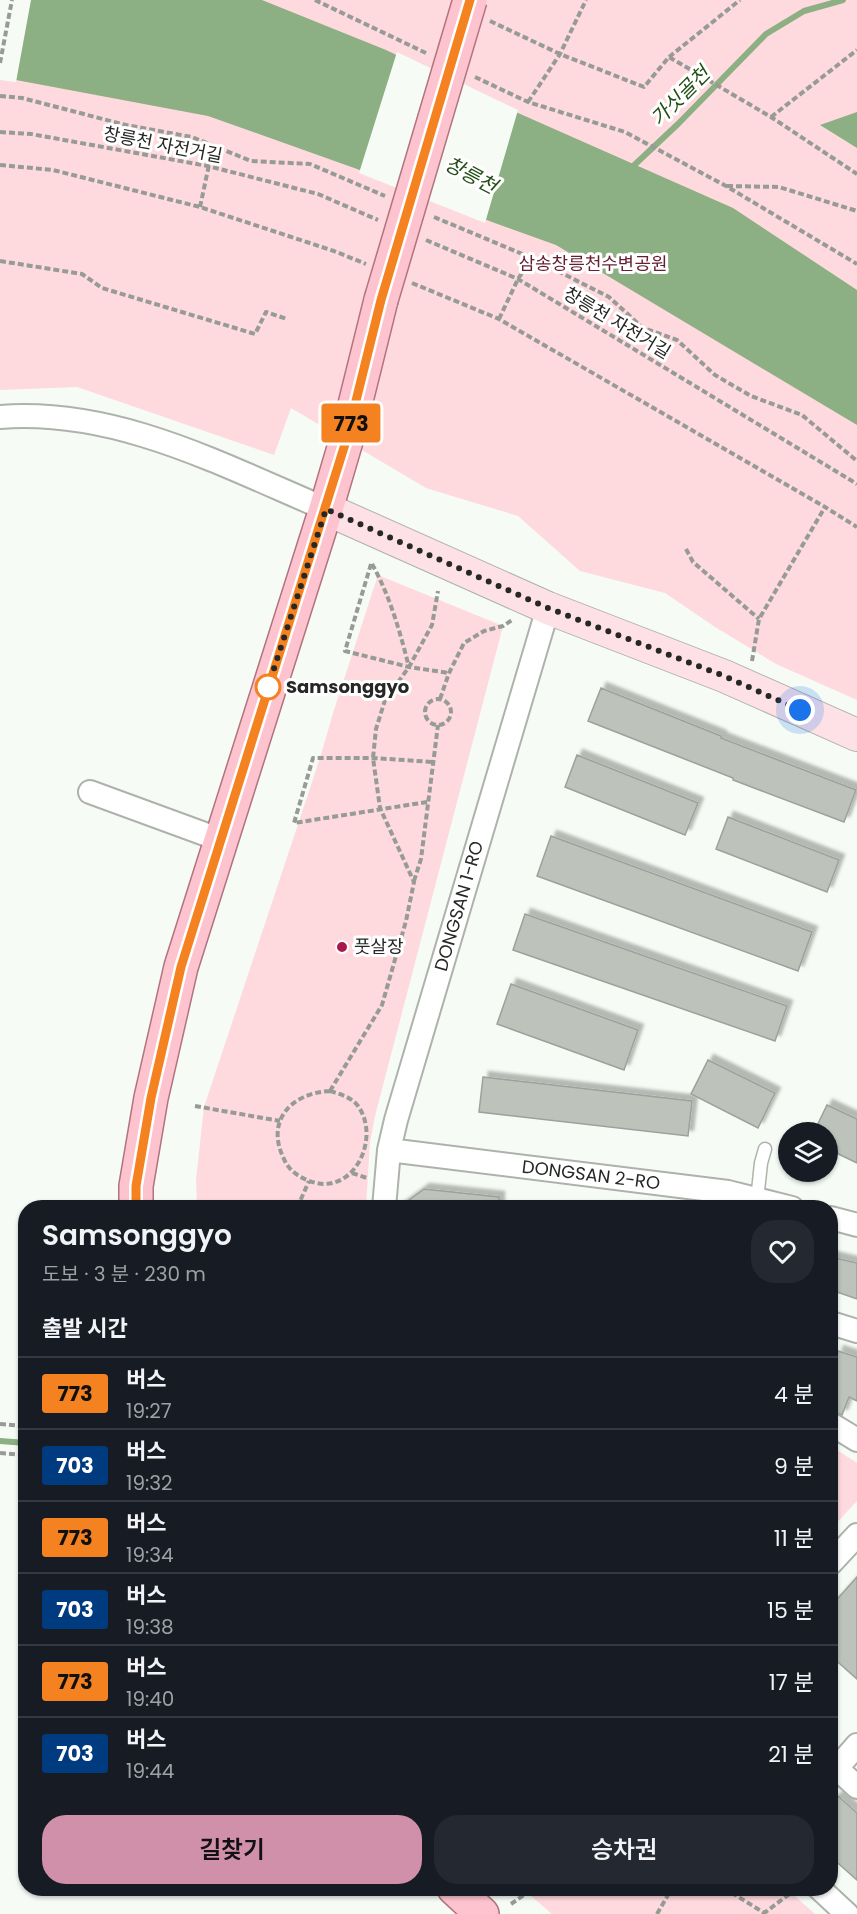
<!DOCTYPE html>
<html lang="ko">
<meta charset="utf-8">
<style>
body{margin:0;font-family:Poppins,"Noto Sans KR",sans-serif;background:#242831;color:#f1f3f6;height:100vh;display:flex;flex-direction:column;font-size:22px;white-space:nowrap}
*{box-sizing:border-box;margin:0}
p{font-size:20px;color:#9ea1a6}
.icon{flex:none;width:33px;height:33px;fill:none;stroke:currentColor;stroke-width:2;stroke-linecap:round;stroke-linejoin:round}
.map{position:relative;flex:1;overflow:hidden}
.drawer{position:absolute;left:18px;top:1200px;width:820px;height:696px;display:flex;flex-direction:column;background:#171b24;border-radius:24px;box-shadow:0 2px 4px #0004}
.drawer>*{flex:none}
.badge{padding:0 12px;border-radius:4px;font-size:21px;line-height:39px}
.fabs{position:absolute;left:778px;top:1122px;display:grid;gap:12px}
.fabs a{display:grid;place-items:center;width:60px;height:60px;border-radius:50%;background:#171b24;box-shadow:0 2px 4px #0004;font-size:30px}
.you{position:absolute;width:30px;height:30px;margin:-15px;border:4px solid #fff;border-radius:50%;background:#1a73e8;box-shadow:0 0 0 9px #1a73e833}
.map>.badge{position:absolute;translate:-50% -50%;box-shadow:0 0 0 3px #fff}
h2{padding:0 24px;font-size:22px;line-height:54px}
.round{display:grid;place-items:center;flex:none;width:63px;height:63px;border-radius:24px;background:#242831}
.head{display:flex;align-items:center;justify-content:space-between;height:102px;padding:0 24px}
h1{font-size:28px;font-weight:600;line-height:45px}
.action{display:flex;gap:12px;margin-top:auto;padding:12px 24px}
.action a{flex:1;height:69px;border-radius:24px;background:#d190a9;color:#111;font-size:24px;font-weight:600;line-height:69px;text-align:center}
.action a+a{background:#242831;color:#f1f3f6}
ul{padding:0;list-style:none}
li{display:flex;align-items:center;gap:18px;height:72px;padding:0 24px;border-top:2px solid #363941}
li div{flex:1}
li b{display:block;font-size:22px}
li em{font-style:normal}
li .badge{min-width:66px;font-weight:700;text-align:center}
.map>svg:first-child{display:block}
.green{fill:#fed9de}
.water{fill:#8caf83}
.pier{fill:#f6fcf5}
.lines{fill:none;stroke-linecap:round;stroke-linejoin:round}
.stream{stroke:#8caf83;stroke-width:6}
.building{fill:#bdc2bb;stroke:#9ca29b;stroke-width:1.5;filter:url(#shadow)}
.lane-casing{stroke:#adb2ab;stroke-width:15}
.street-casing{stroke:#adb2ab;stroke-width:26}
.secondary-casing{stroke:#adb2ab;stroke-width:34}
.primary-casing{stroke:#b1737d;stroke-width:36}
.path{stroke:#979b96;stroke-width:4;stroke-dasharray:6 3;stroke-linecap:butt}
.lane{stroke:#fff;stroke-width:12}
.street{stroke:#fff;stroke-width:22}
.secondary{stroke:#fee1e6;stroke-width:32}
.primary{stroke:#fdc3ce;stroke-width:33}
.primary-bridge-casing{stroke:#b1737d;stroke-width:36;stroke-linecap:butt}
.primary-bridge{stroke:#fdc3ce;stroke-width:33}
.line-casing{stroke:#fff;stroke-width:14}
.line{stroke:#f58220;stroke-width:9}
.walk{stroke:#262825;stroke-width:6;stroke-dasharray:0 10.8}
.stop-dot{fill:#fff;stroke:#f58220;stroke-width:3}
.poi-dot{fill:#aa174b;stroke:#fff;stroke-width:2}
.labels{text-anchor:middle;stroke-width:6;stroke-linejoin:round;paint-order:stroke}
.street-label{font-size:18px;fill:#262825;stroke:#fff}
.park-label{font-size:18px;fill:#651d31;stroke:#fff}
.stop-label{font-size:18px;font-weight:bold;fill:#262825;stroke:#fff;text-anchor:start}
.poi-label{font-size:18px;fill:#262825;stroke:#fff;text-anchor:start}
.water-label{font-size:20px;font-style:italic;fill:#214f13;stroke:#fff}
</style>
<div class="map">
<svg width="857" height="1914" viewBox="0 0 857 1914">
<defs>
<filter id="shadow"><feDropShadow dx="5.5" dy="-5.5" stdDeviation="1.5" flood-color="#0004"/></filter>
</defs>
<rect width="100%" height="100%" fill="#f6fcf5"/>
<path class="green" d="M0,0H857V700L776,664L715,627L665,593L580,571L518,516L426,488L291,408L274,455L77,387L0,390Z
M378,575L503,626L375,1116L370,1142L366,1207H197L196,1180L204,1107L320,758L334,710Z
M831,1446L857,1463V1501L831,1529Z
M523,1889H787L815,1914H552Z"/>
<path class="water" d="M0,0H262L386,50L518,113L733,208L857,290V425L556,245L492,222L357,169L208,116L0,77Z
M857,112V148L820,125Z"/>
<path class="pier" d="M0,0H31L16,82L0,80Z
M397,52L518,110L485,223L359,173Z"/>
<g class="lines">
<path class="stream" d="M629,170L678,124L766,34L804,11L843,0
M0,1441L26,1443"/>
</g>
<path class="building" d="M601,688L721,736V738L856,790L844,822L733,780V778L588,721Z
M577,755L698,803L685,835L565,787Z
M728,817L839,860L827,892L716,849Z
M551,836L812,932L798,971L537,876Z
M525,914L787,1006L775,1041L513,950Z
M511,984L638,1030L624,1070L497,1024Z
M708,1060L775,1093L758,1128L691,1094Z
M483,1077L692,1101L688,1136L479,1112Z
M827,1105L857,1119V1163L828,1149V1132H814Z
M424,1189L499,1197V1208H398Z
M831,1257L857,1263V1299L831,1290Z
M838,1351L857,1357V1401L849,1397L842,1415L831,1411V1377Z
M857,1577V1679L831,1656V1606Z
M838,1796L857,1813V1880L831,1857V1804Z"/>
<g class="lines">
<g class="lane-casing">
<path id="lane" d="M757,1200L761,1163L765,1149"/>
</g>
<g class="street-casing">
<path id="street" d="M0,417C116,408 222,465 326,509
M90,792L221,840
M389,1150L728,1192L792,1208
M384,1208L389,1150L396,1120L548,608
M831,1218L857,1225
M831,1323L857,1331
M831,1424L857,1440
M831,1563L857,1535
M831,1763L857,1787
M837,1768L857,1745
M819,1888L847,1914"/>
</g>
<g class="secondary-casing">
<path id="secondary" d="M326,509L548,608L724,676L857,735"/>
</g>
<g class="primary-casing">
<path id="primary" d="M136,1208V1186L151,1098L181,967L326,509L346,441L381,300
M454,1888L482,1914"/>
</g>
<path class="path" d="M315,0L428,54
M490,21L560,54L644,87L669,57L771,117L857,174
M669,57L740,0
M0,63L12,0
M475,77L528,102L625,132L726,186L857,264
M0,96L22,98L126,125L192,137L251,161L310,164L385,196
M528,102L560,54L586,0
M771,117L857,50
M0,132L31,134L208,166L318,194L378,220
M0,165L53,170L200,207L334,251L366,264
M727,186L779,187L857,211
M200,207L213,146
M434,217L532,258L609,297L643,328L677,340L715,375L751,396L802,415L857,461
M426,240L518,279L857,484
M0,261L82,274L102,288L255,334L266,312L287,319
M412,283L499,319L825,507L857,527
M499,319L518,279L532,258
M686,549L693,562L759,619
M371,564L345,651L409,667L449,673
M372,564C390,596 400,632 409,667
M752,661L759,619L825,507
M440,699L449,673L464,643L484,631L503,626L512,620
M425 712a13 13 0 1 1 26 0a13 13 0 1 1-26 0Z
M427,802L294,823L313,758H373L433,762
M414,881L421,859L438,725
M330,1091L382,1005L406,921L414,882L380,808L373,758L376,729L385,700L409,667L432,625L438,591
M330,1091C340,1094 351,1097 358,1106C382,1139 352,1200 307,1180C297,1176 288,1169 284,1159C265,1121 291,1093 330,1091Z
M195,1106L280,1121
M352,1173L367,1178
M297,1208L309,1181
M0,1424L26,1426
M0,1453L26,1455
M724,1888L766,1914
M511,1904L534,1888
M657,1914L672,1888
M763,1914L796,1889"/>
<use href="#lane" class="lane"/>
<use href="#street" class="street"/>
<use href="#secondary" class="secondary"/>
<use href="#primary" class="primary"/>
<g class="primary-bridge-casing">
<path id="primary-bridge" d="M381,300L470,0"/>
</g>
<use href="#primary-bridge" class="primary-bridge"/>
</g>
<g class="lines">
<g class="line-casing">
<path id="line" d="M136,1208V1186L151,1098L181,967L346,441L381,300L470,0"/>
</g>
<use href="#line" class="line"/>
<path class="walk" d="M268,687L266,693L326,509L548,608L724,676L800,710"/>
</g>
<circle class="stop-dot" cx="268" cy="687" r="12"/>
<circle class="poi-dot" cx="342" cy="947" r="6"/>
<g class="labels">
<g class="street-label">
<text transform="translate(163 145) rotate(11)" y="6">창릉천 자전거길</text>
<text transform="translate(617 323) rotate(31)" y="6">창릉천 자전거길</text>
<text transform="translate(459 906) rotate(-74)" y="6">DONGSAN 1-RO</text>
<text transform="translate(591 1175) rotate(7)" y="6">DONGSAN 2-RO</text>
</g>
<g class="park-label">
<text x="593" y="270">삼송창릉천수변공원</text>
</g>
<g class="stop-label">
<text x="286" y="693">Samsonggyo</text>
</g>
<g class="poi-label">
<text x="354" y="953">풋살장</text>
</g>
<g class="water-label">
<text transform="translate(680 96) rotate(-45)" y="7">가싯골천</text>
<text transform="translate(471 175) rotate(28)" y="7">창릉천</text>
</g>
</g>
</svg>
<div class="fabs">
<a><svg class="icon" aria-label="layers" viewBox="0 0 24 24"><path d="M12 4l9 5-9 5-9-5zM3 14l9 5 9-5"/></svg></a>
</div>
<div class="you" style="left:800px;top:710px"></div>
<b class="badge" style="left:351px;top:423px;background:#f58220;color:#111">773</b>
<section class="drawer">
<div class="head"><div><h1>Samsonggyo</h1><p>도보 · 3 분 · 230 m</p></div><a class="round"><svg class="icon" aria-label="heart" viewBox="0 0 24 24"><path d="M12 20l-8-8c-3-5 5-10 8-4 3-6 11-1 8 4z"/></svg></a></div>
<h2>출발 시간</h2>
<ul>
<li><span class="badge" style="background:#f58220;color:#111">773</span><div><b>버스</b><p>19:27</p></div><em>4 분</em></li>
<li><span class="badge" style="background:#003b80;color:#fff">703</span><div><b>버스</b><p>19:32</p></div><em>9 분</em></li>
<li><span class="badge" style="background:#f58220;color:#111">773</span><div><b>버스</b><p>19:34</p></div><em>11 분</em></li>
<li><span class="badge" style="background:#003b80;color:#fff">703</span><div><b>버스</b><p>19:38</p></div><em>15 분</em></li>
<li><span class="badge" style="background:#f58220;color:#111">773</span><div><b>버스</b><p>19:40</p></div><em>17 분</em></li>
<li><span class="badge" style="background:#003b80;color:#fff">703</span><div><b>버스</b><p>19:44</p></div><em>21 분</em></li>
</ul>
<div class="action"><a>길찾기</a><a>승차권</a></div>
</section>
</div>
